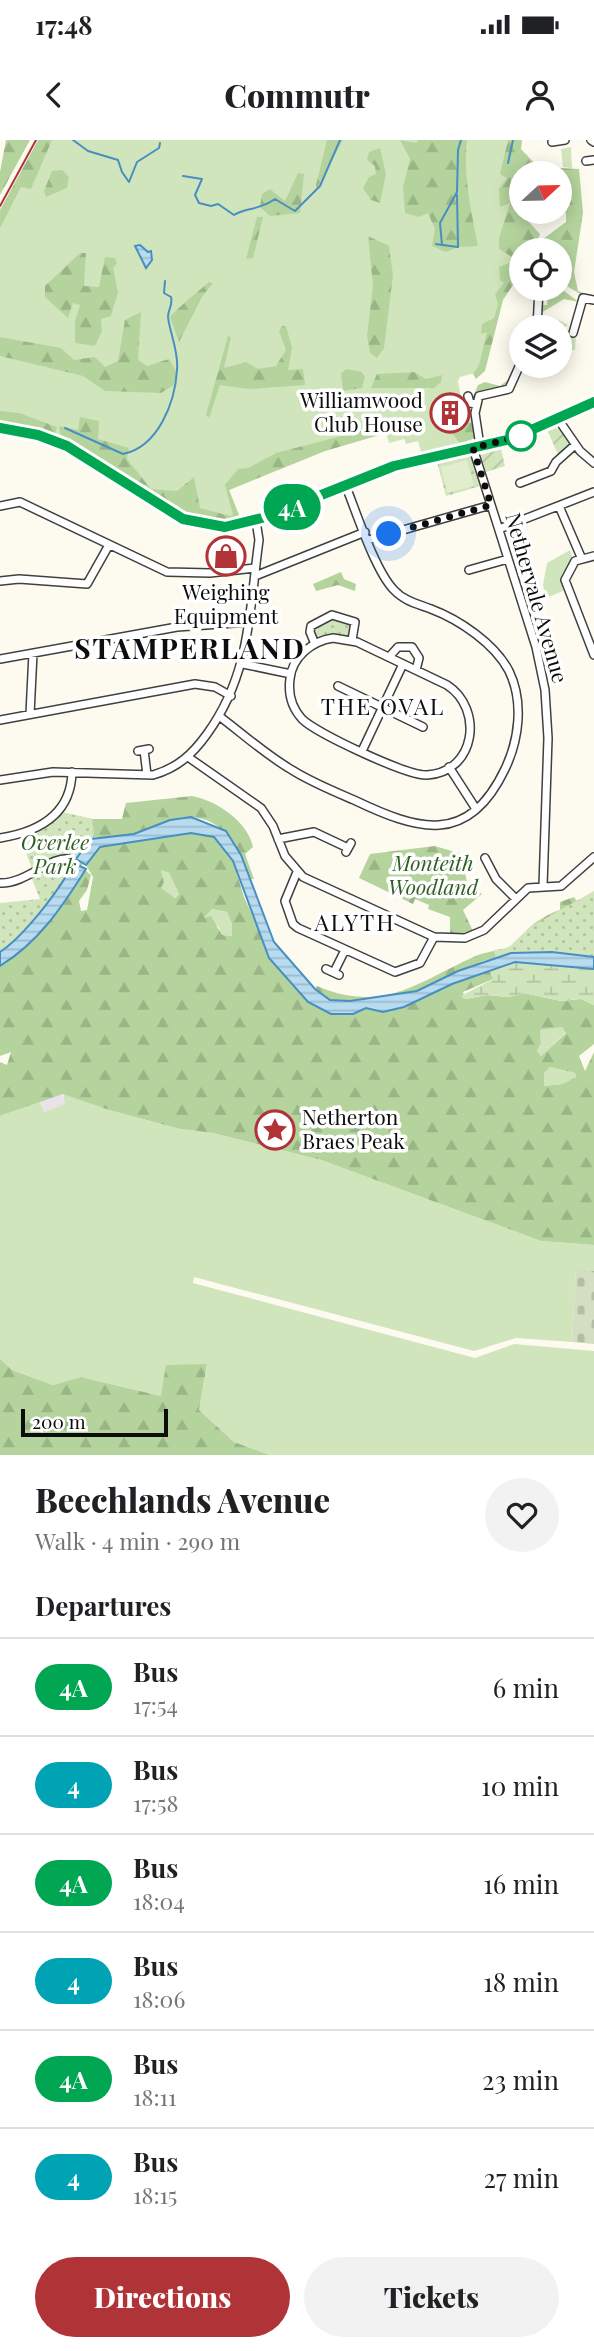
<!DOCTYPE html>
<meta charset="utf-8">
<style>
body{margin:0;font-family:"Playfair Display",serif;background:#f2f2f2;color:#202124;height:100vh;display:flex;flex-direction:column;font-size:26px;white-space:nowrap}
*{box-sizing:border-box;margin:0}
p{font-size:23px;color:#757577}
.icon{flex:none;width:38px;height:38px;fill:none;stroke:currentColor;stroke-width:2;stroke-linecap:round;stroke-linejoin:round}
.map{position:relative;height:1315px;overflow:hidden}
.sheet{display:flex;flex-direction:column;background:#fff;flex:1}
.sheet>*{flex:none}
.badge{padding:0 14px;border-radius:23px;font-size:24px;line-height:46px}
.needle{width:46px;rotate:68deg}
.controls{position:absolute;left:509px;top:21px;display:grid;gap:14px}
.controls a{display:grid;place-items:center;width:63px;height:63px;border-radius:50%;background:#fff;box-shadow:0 4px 18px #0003;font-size:35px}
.scale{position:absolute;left:21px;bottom:18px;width:147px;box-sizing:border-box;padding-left:7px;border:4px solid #0d0d0d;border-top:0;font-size:19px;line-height:24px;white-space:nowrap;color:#0d0d0d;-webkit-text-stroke:5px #fff;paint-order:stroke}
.you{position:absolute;width:35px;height:35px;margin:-18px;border:5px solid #fff;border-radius:50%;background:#1a73e8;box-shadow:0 0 0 10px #1a73e833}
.map>.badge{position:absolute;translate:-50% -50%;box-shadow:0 0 0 4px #fff}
h2{padding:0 35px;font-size:26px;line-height:63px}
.round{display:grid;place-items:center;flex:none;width:74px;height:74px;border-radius:37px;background:#f2f2f2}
.overview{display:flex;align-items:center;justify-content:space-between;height:119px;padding:0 35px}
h1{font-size:33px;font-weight:800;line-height:52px}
.action{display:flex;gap:14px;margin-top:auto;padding:14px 35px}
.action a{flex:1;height:80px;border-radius:42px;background:#b03338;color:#fff;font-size:28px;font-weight:800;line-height:80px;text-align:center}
.action a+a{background:#f2f2f2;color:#202124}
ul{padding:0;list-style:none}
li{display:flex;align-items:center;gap:21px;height:98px;padding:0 35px;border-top:2px solid #e0e0e0}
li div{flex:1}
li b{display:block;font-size:26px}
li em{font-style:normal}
li .badge{min-width:77px;font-weight:700;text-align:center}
.status{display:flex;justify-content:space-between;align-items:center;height:49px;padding:0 35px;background:#fff;direction:ltr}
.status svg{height:19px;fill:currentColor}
header{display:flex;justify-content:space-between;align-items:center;height:91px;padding:0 35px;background:#fff;font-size:32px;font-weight:800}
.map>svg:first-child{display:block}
.industrial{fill:#eae2eb}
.grass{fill:#d1e5bc}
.forest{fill:url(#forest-firs);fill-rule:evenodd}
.wetland{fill:url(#wetland-marsh)}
.cemetery{fill:url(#cemetery-stones)}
.park{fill:url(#park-dots)}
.garden{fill:url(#garden-furrows)}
.pitch{fill:#e1edcd}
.water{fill:url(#water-rules);stroke:#478fc0;stroke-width:2}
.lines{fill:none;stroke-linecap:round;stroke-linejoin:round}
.stream{stroke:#478fc0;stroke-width:2}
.minor-casing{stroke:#404040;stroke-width:10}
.major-casing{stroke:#1e1e1e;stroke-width:13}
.minor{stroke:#fff;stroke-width:7}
.major{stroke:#ebcf71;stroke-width:10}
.rail{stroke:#b03338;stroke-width:2}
.line-casing{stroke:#fff;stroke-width:16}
.line{stroke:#00a651;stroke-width:10}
.walk{stroke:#0d0d0d;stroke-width:7;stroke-dasharray:0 12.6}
.stop-dot{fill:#fff;stroke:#00a651;stroke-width:3.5}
.labels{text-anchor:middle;stroke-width:7;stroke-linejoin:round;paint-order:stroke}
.poi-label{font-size:21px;fill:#0d0d0d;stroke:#fff;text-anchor:end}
.street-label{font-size:21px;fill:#0d0d0d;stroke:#fff}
.park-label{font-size:21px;font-style:italic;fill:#305f24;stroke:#fff}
.neighbourhood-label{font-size:23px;letter-spacing:2px;fill:#0d0d0d;stroke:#fff}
.district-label{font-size:28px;font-weight:bold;letter-spacing:2px;fill:#0d0d0d;stroke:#fff}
</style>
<div class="status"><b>17:48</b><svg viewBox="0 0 49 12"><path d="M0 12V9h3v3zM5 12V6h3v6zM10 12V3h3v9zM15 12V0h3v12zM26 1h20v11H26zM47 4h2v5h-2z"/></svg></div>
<header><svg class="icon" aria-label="back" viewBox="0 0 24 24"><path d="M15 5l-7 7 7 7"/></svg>Commutr<svg class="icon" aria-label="person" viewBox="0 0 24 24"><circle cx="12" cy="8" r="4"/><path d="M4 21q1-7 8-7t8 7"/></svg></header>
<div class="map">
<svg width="594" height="1315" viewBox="0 0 594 1315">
<defs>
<pattern id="forest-firs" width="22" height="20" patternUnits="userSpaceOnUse" patternTransform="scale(1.75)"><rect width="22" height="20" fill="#b5d49d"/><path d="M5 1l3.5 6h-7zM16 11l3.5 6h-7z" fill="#9ab586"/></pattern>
<pattern id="wetland-marsh" width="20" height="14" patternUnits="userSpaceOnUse" patternTransform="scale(1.75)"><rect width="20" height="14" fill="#d1e5bc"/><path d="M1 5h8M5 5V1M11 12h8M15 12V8" fill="none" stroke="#b2c3a0"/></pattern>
<pattern id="cemetery-stones" width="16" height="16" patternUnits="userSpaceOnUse" patternTransform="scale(1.75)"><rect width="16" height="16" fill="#d4dec2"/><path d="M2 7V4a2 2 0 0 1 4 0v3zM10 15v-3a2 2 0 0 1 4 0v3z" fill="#b5bda6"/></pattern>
<pattern id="park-dots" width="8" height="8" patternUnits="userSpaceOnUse" patternTransform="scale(1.75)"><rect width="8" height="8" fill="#d1e5bc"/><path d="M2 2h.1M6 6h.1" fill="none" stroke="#b2c3a0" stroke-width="1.8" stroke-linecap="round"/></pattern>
<pattern id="garden-furrows" width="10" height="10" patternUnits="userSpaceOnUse" patternTransform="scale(1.75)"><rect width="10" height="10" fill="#d1e5bc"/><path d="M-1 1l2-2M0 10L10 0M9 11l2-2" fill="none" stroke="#b2c3a0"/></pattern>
<pattern id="water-rules" width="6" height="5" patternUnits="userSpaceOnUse" patternTransform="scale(1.75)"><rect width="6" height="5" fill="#b8dbf0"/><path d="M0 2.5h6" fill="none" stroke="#9dbbcd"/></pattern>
</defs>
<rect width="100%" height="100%" fill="#fdfbef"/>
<path class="industrial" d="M62,954L66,964L44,972L40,962Z"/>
<path class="grass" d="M39,0H517L516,110L479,232L460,237L458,241L463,269H473V283L466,282L462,286L460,304L421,312L418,301L406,304L404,299L389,303L386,293L325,311L229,350L241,380C192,386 108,320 63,298C43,288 22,286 0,283V70Z
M571,7L572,28L563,27L561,9Z
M559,180L568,185L565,187L568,191L571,189V197H574L576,193L575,210H560Z
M570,410L573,419L562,435L563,451L546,458L543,445L547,423Z
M161,730L169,733L179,754L174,758L160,748L164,742Z
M212,769L227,772L232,784V796L221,795L219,787L204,778Z
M562,887L566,892L541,916L537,911L541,903L540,890Z
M550,927L575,933L576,937L562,944L544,946V933Z
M63,953L109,970L180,989L213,993L321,1020L541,1101L594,1105V1131L576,1130L572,1202L516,1198L474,1211L194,1137L193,1143L475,1218L514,1204L594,1211V1315H270L234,1302L199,1270L207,1225L161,1256L81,1237L53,1245L12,1230L0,1219V976L40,962L44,972L65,964Z"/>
<path class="forest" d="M6,0H30L0,55V32Z
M38,0H52L31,49L21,47L0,88V70Z
M327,0H343L317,48L316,45Z
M400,0L416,3L418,0H467C463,34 471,71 478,106L458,107L446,112L432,106L435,89L428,73L419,77L405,73L403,47L410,19Z
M508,0H522L521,9L538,27L579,29L583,73L574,132L578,151L594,157L582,155L560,142V110H538L543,99L566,82V73L560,66V33H522V72H531L528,81L540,94L534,110H522L521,133L503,160L485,231L476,239L473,234L479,225L487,192L481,194L482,184L494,178L498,164L495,154L504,143L500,140L499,127L512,122V117L499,109V98L510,63L500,67L499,49L507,38L500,34Z
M380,8L386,34L380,63L371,60L363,48L369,37L376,34L375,26L367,20L369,12Z
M62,30L69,37L67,48L46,57L44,51L52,31Z
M298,33L304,34L300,73L270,76L260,67L262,54L270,49L285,61Z
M257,77H263L253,118L246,119Z
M368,96L389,106L393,135L384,208L377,218L370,213L367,196L373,146Z
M80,113H86L84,146L99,147L105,117L115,118L117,123L113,128L118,152L111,176L101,179L102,191L95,206L75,203V181L80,165L73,163L68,178L45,157V146Z
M209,142L213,143L202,157L179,202L170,177C174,171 200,150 209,142Z
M560,148L579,162L564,159L541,173L542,165H547L548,149Z
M141,172L138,220L147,226L169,219L176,231L174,245L161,253L105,251L83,236L0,216V197L61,208L74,220L95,217L105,227L118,221L125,180Z
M282,186H286L292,208L288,230L303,229L305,245L249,249L220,245L209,278L206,275L228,196L231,197L224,228L246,222L258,229L276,226L286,210L279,191Z
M347,229L362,232L365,237L362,248L343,251L341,233Z
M414,232L426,239L442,235L441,242L434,248H371L377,234Z
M508,240L509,245L502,249L484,251L474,260L472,259L478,245L485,242L500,246Z
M0,271L19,273L57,287L55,295L29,287L0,283Z
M80,277L99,281L98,299L129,308L127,319L151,349L177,351L194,337L200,368L230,376L233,375L225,345L238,329L248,328L276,313L376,287L386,293L325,311L229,350L241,380C175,388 116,327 61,297L59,286L78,290Z
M415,279L424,282L393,292V287Z
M466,282L473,283L475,298L460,304L448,287L462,286Z
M341,432L344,439L356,444L355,451L338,445L316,451L313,444Z
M192,656C215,660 248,681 253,707L245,714L254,739H251C236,702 217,666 169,680C157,683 146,692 134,694C107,699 85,698 59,692L26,713L29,710L27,705L61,672L92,679H122L126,663Z
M191,693L214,697L224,707L233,721L244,757L274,823L308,862L331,874L366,868L383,872L404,867L452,844L490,831L493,839L463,852L465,859L487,855L509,857L524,853L561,861L581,859L594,865V904L579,916L585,931L594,912V1105L541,1101L321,1020L213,993L180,989L109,970L63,954L0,976V922L7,925L11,912L0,916V826C38,803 62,768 85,730L91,735L87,750L79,761L81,771L87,770L93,737L86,725L100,707ZM161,730L169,733L179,754L175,758L161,748L164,742ZM212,769L227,772L232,784V796L222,795L211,776L204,778ZM562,887L566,893L541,916L537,911L541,903L540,890ZM550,927L575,933L576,937L562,944L544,946V933Z
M435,706L461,714L467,742L482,754L463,770L473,791L450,795V777L428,769L429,765L415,759L413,764L359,738L370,714Z
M594,751V789L483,821L417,851L350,861L330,860L315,850L317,846C386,875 420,840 478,815C488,811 501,811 509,807C517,804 523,795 528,789C536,781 550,773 560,770V762L574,757L578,763Z
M0,1219L12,1230L53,1245L81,1237L161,1256L166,1225L207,1224L199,1270L234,1302L270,1315H0Z"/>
<path class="wetland" d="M515,822L594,829V865L581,859L561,861L524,853L509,857L487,855L464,859L461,856L493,839L490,831Z"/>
<path class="cemetery" d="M576,1129L594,1131V1204L572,1202Z"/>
<path class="park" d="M471,315L481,346L446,356L437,322Z
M328,478L352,482L350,495L316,498L311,491L314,485Z
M61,672L92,679L95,703L75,737L0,821V763L40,759L32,739L34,734L26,713L29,710L23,698L50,685Z
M594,751V825L496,821L494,810L508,808L530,787Z"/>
<path class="garden" d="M555,288L561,290L572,306L559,317L548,292Z
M501,309L505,326L486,332L481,315Z"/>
<path class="pitch" d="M467,320L474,346L447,353L441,327Z"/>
<path class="water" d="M140,105L148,112L151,111L152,120L146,128L135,106Z
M191,677L226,691L241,715L274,802L315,849L330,860L350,861L417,851L458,831L511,813L552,812L594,817V829L515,822L452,844L404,867L383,872L366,868L353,874H331L308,862L269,818L233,721L214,697L191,693L106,706L100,707L86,725L76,719L91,699L134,694L170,680Z
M73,723L86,729C62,767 39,802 0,826V812C23,797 61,749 73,723Z"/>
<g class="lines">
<path class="stream" d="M73,0L88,11L118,20L122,32L129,42L137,22L159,8L160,3
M508,23L513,0
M183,36L202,39L195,55L199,63L211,66L218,64L234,75C247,67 258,71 275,59L295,71L320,46L340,0
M436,104L442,105L440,83L457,52L458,10L461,0
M443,105L458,107L457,55
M65,288L123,314C158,307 175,263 177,230C179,212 170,194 168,177C168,169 173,166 171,157L164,153L165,141"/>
<g class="minor-casing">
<path id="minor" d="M591,0L594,2
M552,2L565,0
M586,21L594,20
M537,187L539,149
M573,193L583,158L594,160
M468,256L470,263L476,264
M558,279L580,311L594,323
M480,306L475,273L479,256L509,249L522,220
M473,308L536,507L545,550L548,598L543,746
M520,343L551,331L556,322L575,305
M0,366L20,362L167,432L210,433L255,428
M559,366L581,417
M499,389L594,352
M368,400L491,365
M594,416L575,421L565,440L594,515
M469,430L508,419
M255,436L365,392
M0,441L19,439L87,444L109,405
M333,498L357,502L447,545C484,569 476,632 427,635C407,636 316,593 302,579C292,568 288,554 290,539C292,517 312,501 333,498Z
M315,504L310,492L311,486L332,475L355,482L352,500
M389,517L398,507H412L419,518L416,530
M0,519L177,487L249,482
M243,524L291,534
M338,546L423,587
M30,574L33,513
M219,576C243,594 266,615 292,630C311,642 333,651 354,660C417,690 468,707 505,629C519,600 524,562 509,531C495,504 460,480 431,469C418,464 404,461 394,450C375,431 356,371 345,344
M0,580L195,544L215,547L231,556
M144,610L147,635
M138,611L149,609
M362,611L403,524
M188,617L261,668L273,686L285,716L303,737L434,797L465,798L484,790L528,748L561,746L594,717
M449,627L476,669
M0,640L53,632L153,635C177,628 192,615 207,594C251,533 249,472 259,400L256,381
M0,698C38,692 71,675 72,632
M278,699L314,692L348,708
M346,712L351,703
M485,718L496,739L516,759
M297,732L285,761L293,784L298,788L395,832L420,823L434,797
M0,743C27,744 50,715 71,719
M326,829L339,835
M334,832L345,810"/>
</g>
<g class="major-casing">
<path id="major" d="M0,288L38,295L67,306L183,378L225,387L266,377L394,325L519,296L594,262"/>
</g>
<use href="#minor" class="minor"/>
<use href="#major" class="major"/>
<path class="rail" d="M0,66L36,0"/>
</g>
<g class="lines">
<g class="line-casing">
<path id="line" d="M0,288L38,295L67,306L183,379L225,387L266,377L394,326L511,299L594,262"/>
</g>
<use href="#line" class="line"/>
<path class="walk" d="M389,394L491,365L473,308L521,296"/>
</g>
<defs>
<g id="building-ring" transform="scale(2.0125)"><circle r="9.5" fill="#fff" stroke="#b03338" stroke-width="1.5"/><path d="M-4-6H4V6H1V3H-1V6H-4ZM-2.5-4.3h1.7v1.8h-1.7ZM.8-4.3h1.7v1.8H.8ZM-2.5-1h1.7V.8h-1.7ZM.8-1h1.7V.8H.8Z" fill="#b03338"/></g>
<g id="shop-ring" transform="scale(2.0125)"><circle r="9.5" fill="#fff" stroke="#b03338" stroke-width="1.5"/><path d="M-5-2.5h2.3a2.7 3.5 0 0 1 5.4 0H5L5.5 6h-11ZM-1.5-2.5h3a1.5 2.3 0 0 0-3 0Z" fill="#b03338"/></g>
<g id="sight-ring" transform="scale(2.0125)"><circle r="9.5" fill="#fff" stroke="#b03338" stroke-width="1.5"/><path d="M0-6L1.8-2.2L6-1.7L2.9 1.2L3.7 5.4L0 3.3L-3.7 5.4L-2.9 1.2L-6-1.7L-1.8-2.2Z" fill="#b03338"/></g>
</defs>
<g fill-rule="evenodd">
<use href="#building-ring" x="450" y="273"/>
<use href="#shop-ring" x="226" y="416"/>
<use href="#sight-ring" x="275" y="990"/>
</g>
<circle class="stop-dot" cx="521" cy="296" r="14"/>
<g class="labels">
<g class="poi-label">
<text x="423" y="268">Williamwood<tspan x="423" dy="24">Club House</tspan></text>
<text x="226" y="460" text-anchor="middle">Weighing<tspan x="226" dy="24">Equipment</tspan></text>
<text x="302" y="985" text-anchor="start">Netherton<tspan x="302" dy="24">Braes Peak</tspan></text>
</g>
<g class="street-label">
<text transform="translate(536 458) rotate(74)" y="7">Nethervale Avenue</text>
</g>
<g class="park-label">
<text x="55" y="710">Overlee<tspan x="55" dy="24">Park</tspan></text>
<text x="433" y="731">Monteith<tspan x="433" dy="24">Woodland</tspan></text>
</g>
<g class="neighbourhood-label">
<text x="383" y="575">THE OVAL</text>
<text x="355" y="791">ALYTH</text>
</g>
<g class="district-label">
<text x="190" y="519">STAMPERLAND</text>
</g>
</g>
</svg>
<div class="controls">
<a><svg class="needle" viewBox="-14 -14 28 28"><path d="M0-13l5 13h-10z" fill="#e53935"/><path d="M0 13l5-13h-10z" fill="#757577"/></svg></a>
<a><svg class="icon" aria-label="locate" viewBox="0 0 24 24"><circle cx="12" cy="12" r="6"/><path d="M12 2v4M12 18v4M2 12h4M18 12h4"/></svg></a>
<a><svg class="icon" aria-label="layers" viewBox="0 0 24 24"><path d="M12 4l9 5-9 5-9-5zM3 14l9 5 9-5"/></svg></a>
</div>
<div class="scale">200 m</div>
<div class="you" style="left:389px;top:394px"></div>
<b class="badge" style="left:292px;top:367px;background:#00a651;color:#fff">4A</b>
</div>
<section class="sheet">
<div class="overview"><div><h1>Beechlands Avenue</h1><p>Walk · 4 min · 290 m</p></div><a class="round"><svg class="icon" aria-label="heart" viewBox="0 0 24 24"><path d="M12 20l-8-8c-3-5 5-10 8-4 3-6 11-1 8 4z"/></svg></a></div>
<h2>Departures</h2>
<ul>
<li><span class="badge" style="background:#00a651;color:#fff">4A</span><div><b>Bus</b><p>17:54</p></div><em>6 min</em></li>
<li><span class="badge" style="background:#00a3b4;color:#fff">4</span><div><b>Bus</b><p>17:58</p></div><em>10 min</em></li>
<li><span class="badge" style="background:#00a651;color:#fff">4A</span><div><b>Bus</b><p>18:04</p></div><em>16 min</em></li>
<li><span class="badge" style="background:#00a3b4;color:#fff">4</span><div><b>Bus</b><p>18:06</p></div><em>18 min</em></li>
<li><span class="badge" style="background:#00a651;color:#fff">4A</span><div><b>Bus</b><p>18:11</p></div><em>23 min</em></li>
<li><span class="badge" style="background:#00a3b4;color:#fff">4</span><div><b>Bus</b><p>18:15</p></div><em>27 min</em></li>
</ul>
<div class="action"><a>Directions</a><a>Tickets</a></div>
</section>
